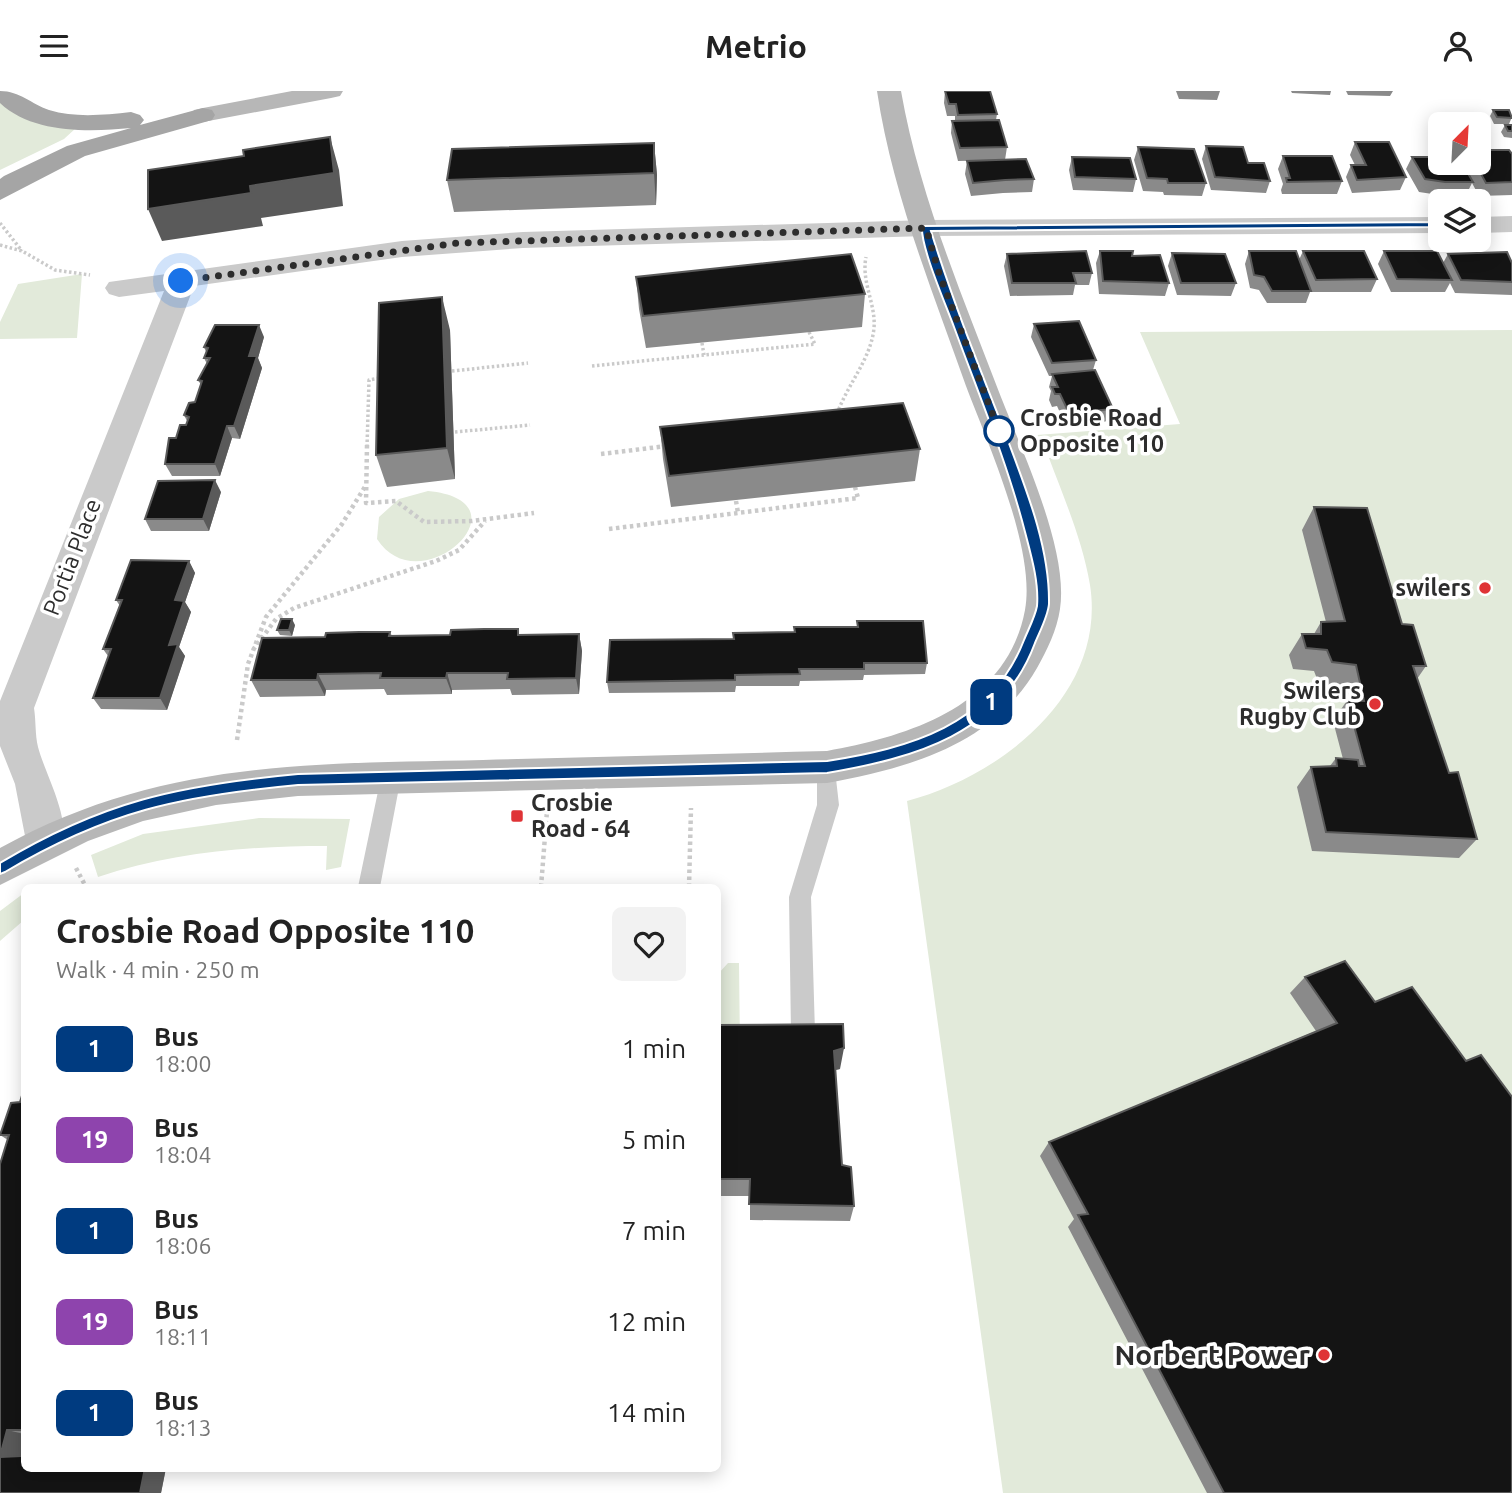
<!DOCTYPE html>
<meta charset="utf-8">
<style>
body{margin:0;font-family:Ubuntu,sans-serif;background:#f2f2f2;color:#222;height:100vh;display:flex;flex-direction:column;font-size:26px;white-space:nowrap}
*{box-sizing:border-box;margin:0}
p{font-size:23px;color:#767676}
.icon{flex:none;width:38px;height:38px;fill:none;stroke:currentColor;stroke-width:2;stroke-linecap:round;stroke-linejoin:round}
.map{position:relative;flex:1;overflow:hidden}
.details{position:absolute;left:21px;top:793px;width:700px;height:588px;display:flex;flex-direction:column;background:#fff;border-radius:10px;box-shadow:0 4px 18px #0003}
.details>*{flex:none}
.badge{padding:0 14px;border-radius:10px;font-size:24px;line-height:46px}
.needle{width:46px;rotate:24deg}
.fabs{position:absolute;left:1428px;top:21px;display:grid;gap:14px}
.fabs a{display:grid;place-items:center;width:63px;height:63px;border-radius:10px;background:#fff;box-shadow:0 4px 18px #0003;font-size:35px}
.you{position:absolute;width:35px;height:35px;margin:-18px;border:5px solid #fff;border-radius:50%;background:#1a73e8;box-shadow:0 0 0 10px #1a73e833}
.map>.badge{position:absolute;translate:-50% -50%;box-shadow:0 0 0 4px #fff}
.round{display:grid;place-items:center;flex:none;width:74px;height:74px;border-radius:10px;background:#f2f2f2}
.head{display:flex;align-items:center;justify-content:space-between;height:119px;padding:0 35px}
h1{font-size:33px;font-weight:600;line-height:52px}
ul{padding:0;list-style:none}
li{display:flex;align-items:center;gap:21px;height:91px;padding:0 35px}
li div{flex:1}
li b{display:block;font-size:26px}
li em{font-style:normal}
li .badge{min-width:77px;font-weight:700;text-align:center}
header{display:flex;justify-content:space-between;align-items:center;height:91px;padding:0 35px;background:#fff;font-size:32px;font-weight:600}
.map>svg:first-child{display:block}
.green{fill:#e2eada}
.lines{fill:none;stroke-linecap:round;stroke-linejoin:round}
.path-far1{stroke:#cacaca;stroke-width:3.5;stroke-dasharray:2.5 2.5;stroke-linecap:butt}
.path{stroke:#cacaca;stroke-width:4.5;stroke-dasharray:3.5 3.5;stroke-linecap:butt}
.lane{fill:#cacaca;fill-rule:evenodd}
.street{fill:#cacaca;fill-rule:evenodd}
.secondary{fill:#b7b7b7;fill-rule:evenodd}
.primary{fill:#a5a5a5;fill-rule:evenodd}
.wall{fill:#8a8a8a}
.shaded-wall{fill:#5a5a5a}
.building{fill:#141414;stroke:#5a5a5a;stroke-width:2}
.line{fill:#003b80;stroke:#fff;stroke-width:2}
.walk{stroke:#2d2d2d;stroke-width:7;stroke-dasharray:0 12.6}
.stop-dot{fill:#fff;stroke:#003b80;stroke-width:3.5}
.poi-dot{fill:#df3336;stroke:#fff;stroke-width:2.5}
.labels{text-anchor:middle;stroke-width:7;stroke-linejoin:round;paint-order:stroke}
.stop-label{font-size:23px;font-weight:bold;fill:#2d2d2d;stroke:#fff;text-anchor:start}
.street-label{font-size:23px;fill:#2d2d2d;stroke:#fff}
.poi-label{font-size:23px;font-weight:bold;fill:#2d2d2d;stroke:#fff;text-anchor:end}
.near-poi-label{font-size:28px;font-weight:bold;fill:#2d2d2d;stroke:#fff;text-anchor:end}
</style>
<header><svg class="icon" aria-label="menu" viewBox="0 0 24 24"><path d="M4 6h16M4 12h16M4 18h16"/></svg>Metrio<svg class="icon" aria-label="person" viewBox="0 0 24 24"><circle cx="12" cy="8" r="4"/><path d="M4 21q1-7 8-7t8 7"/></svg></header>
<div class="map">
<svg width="1512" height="1402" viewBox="0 0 1512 1402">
<rect width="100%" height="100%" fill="#fff"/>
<path class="green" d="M0,10L76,37L64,48L0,79Z
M82,183L77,247L0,248V231L18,193Z
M1512,239V1402H1003L907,710C1001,685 1107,603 1090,494C1083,451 1064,407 1049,367L1060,366L1055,353H1041L1037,344L1180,333L1140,241Z
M428,400C533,410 420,515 377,448L379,426L399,408Z
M259,727L350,728L341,776L326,779L327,755C248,755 174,761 98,786L91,764L143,743Z
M24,802V829L0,850V820Z
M728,872H739L740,956L718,955V883Z"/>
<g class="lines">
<path class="path-far1" d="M0,132L22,160
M0,154L22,160L55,179L90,184
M702,252L704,264
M592,275L815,253L809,241
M452,280L528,272
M837,323C847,294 871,268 874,237C876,213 861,191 866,166
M455,341L530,334
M367,356L369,289L380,287
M662,356L667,355"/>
<path class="path" d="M367,354L366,412L396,410L424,431L472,430L534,422
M601,363L667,355
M736,410L738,422
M609,438L858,407L855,396
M253,559L276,528L294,517L436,470L459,459L485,430
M237,649L248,573L266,526L342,433L366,394
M76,777L86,796
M541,796L547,720
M689,796L691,717"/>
<path class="lane" d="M827,667L834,670L839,714L811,806L815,942L811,950L803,953L795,950L791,942L789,806L817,714V676L820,670Z
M391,677L398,680L401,686L380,796H358L381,686L384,680Z"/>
<path class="street" d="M1512,125V141L1479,142V126Z
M1440,126V142L926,145L523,157L402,166L194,195L34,617C36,629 35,644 38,656C46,686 74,732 60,762L46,767L32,762L26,750L15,693L0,655V610L164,200L119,206L109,203L105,197L109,191L402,150L523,141L926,129Z"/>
<path class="secondary" d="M292,0H343L340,5L331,7L203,31L194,29L191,24L194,19L203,17Z
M877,0H901C919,103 962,204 999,301C1021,358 1069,458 1060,518C1057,539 1047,559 1037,577C993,654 909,677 827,692L298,705L216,714L143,730L88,750L0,794V757C159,669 307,673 483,669C598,666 712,663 827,660C910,645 1007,615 1025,519C1036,459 988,353 966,295C932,199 892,101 877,0Z"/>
<path class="primary" d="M0,0C20,0 31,13 49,19C75,27 104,24 131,21L140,24L144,29L140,34L203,17L212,19L215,24L212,29L85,65L0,109V88L4,85L67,55L131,37C90,41 33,43 0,12Z"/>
</g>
<path class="wall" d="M945,0L997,23L996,29L1007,56L1005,69L958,70L951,42L952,30H955V25H947L944,12Z
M1176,0H1220L1217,9L1179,8Z
M1291,0H1331L1330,4L1292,2Z
M1346,0H1393L1390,5L1348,4Z
M1493,19L1512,26L1509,33H1494L1490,25Z
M1505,34H1512V47L1504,46L1501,41Z
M1355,51L1406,86L1400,99L1352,102L1346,86L1351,74H1355L1350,64Z
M654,52L657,84L656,114L454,121L447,89Z
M1206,55L1248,72L1270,90L1266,102L1211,99L1202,68Z
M1138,56L1206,92L1202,105L1164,104L1163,101L1143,100L1134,69Z
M1512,63V104L1479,105L1472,92L1466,104H1439L1419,101L1406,78L1412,66L1440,72H1479Z
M1283,65L1342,90L1337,103H1282L1281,99L1283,93L1278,78Z
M1072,66L1136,88L1133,101L1073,99L1069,79Z
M967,70L1034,88L1032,101L1003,102L971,105L965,83Z
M1100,160L1132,165L1169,192L1165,205L1099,203L1096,172Z
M1249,160L1299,169L1303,160L1377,188L1371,201H1310L1306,212H1267L1259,199L1250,197L1245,173Z
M1384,160L1443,172L1448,163L1512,172V204L1455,202L1450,192L1445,201H1391L1378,173Z
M1172,162L1236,192L1231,205L1177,204L1168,175Z
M1007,163L1092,182L1089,194H1075L1073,204L1010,205L1004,175Z
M636,186L865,203L862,236L646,257L639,218Z
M1034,233L1096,269L1093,279L1113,318L1109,330L1066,335L1057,315L1052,316L1049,309L1051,300L1049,296L1052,285H1049L1031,246Z
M450,239L455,388L387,396L376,364Z
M264,246L258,267L262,277L240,348L232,347L220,385H172L165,373L176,347L186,334L187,330L184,324L195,311L201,294L198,289L207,273L204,267L206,261L204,256Z
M660,336L920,358L915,390L671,416L663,368Z
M221,401L209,440H151L145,428Z
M1314,416L1402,533L1426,575L1417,588L1449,682L1477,748L1459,767L1312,760L1297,696L1311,676L1330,675L1336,667L1343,668L1333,630L1346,611L1343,596L1319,593L1314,580L1293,578L1289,564L1302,543H1314L1321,531H1326L1302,439Z
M189,470L195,482L185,511L191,521L179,556L185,565L167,619L101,618L93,607L108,565L103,558L120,515L116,509Z
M857,530L927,572L925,583L864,584L863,589L800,590L799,595H736L735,601L609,602L607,591L734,548L857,536Z
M295,534L292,545L280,544L277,539Z
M390,541L392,545L579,543L582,560L579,603L512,604L510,598L452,599V603L387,604L384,598L326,599L325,605L260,606L251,589L325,546Z
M1345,870L1510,1402H1207L1068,1136L1074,1128L1040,1065L1049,1051L1316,940L1290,902L1305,886Z
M718,934L840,978L835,979L842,1074L854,1115L850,1130L750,1129V1105H718Z
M24,998V1377H166L161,1402H0L8,1049L0,1044L20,1011Z"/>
<path class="shaded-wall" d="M330,46L339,79L343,115L261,127L263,135L162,150L148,118L250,95Z
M654,52L657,84L656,114L654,82Z
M442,206L450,239L455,388L447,357Z
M259,234L264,246L258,267L262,277L240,348L234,335L249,265Z
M227,335L232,347L220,385L215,373Z
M215,389L221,401L209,440L203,428Z
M189,470L195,482L185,511L191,521L179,556L185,565L167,619L160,607L169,554L175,509Z
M292,528L295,534L292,545L289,539Z
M579,543L582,560L579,603L576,587Z
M447,582L452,599V603L446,587Z
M318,583L326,599L325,605L317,589Z
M844,957L840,978L831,980L834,960Z
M7,1339L24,1343V1371L0,1366Z
M145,1377H166L161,1402H140Z"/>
<path class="building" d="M945,0H990L997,23L958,24L956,13H949Z
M1493,19H1509L1512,27L1497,26Z
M999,29L1007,56L960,57L952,30Z
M1505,34H1512V40H1508Z
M330,46L334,82L250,95L251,102L148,118V79L244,65L243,59Z
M1355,51H1389L1406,86L1357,89L1351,74H1366Z
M654,52V82L447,89L452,58Z
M1206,55L1243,56L1248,72H1264L1270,90L1215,86Z
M1138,56L1194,58L1206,92H1168L1167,88L1147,87Z
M1479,59H1509L1512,63V91L1486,92L1475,72H1479Z
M1283,65H1332L1342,90L1287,91L1286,87H1290Z
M1072,66L1130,67L1136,88L1075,86Z
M1412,66H1440V72H1462L1473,91H1445L1425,88Z
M1026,68L1034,88L1005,89L973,92L967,70Z
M1086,160L1092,182H1073L1076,192H1012L1007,163Z
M1100,160H1133L1132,165L1160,164L1169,192L1103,190Z
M1249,160H1296L1311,200H1272L1264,186L1254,184Z
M1303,160H1364L1377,188L1316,189Z
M1384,160H1437L1452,189L1397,188Z
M1507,161L1512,172V191L1461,189L1448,163Z
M1172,162L1225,163L1236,192H1181Z
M851,163L865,203L643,225L636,186Z
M442,206L447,357L376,364L379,212Z
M1079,230L1096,269L1052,272L1034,233Z
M215,234H259L249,265H257L234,335H227L215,373H165L169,347H176L180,334H186L189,326L184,324L189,312L195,311L202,290L198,289L210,267H204L208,257L204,256Z
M1095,279L1113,318L1069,322L1060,303H1055L1052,296H1058L1052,283Z
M903,312L920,358L669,385L660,336Z
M215,389L203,428H145L158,390Z
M1314,416L1367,417L1402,533L1413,534L1426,575H1413L1449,682L1458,681L1477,748L1326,741L1311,676L1337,675L1336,667L1358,669L1359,675H1365L1347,609L1364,610L1356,574L1332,571L1327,559L1306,557L1302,543H1321V531L1345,530Z
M131,469L189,470L175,509L184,510L169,554L178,553L160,607H93L111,558H103L122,509H116Z
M281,528H292L289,539H277Z
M857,530H923L927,572H864V578H799L800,583L735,584V589L607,591L610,549L734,548L733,542L795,541L794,536H858Z
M484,538H518V544L579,543L576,587L507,588L508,582H447L446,587H380L381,582L318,583L317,589H251L262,547L325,546L326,542L359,541H390L389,545L450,544L451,539Z
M1345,870L1375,911L1412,896L1466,970L1481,964L1512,1006V1401L1510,1402H1224L1078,1124L1088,1123L1049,1051L1337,932L1305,886Z
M843,933L844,957L834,960L842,1074L851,1076L854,1115L749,1113L750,1088H718V934Z
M24,998V1339H7L0,1365V1073L9,1044H0L11,1012L20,1011Z
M24,1356V1377H145L140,1402H0V1366L21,1365Z"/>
<path class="line" d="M1440,131L1444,136L931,140C952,208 978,273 1004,339C1024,393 1050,454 1049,513C1048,525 1040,540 1035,552C1001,644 914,667 827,682L298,694C180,705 108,720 5,781L0,783V772C101,711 178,694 298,683L827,670C909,657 991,635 1024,549C1028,539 1035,526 1037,515C1039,491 1031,464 1025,441C1007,371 979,304 954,236C946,214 920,155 922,135Z"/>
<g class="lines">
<path class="walk" d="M181,190L458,152L926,137L939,182L1002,348L999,340"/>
</g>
<circle class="stop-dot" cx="999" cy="340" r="14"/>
<g class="poi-dot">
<circle cx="1485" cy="497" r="7"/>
<circle cx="1375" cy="613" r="7"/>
<rect x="510" y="718" width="14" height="14" rx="3.5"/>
<circle cx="1324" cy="1264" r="7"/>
</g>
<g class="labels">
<g class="stop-label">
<text x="1020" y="335">Crosbie Road<tspan x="1020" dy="26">Opposite 110</tspan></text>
</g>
<g class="street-label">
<text transform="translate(72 466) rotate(-69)" y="8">Portia Place</text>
</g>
<g class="poi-label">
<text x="1471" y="505">swilers</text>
<text x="1361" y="608">Swilers<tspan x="1361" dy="26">Rugby Club</tspan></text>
<text x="531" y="720" text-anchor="start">Crosbie<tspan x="531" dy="26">Road - 64</tspan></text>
</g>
<g class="near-poi-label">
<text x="1310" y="1274">Norbert Power</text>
</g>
</g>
</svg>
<div class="fabs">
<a><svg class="needle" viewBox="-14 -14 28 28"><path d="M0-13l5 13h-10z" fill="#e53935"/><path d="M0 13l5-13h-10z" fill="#767676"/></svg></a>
<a><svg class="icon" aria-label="layers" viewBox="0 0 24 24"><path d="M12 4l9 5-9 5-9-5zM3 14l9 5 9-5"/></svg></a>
</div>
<div class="you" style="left:181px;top:190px"></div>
<b class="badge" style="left:991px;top:611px;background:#003b80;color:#fff">1</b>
<section class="details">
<div class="head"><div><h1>Crosbie Road Opposite 110</h1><p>Walk · 4 min · 250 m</p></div><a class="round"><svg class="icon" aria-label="heart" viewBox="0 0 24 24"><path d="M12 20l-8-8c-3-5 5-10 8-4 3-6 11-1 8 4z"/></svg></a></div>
<ul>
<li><span class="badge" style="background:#003b80;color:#fff">1</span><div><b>Bus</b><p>18:00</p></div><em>1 min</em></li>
<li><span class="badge" style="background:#8e44ad;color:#fff">19</span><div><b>Bus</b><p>18:04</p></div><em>5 min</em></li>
<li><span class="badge" style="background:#003b80;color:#fff">1</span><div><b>Bus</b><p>18:06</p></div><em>7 min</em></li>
<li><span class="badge" style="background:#8e44ad;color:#fff">19</span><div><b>Bus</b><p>18:11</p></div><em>12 min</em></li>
<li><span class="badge" style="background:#003b80;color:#fff">1</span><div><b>Bus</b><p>18:13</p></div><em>14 min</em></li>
</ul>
</section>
</div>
